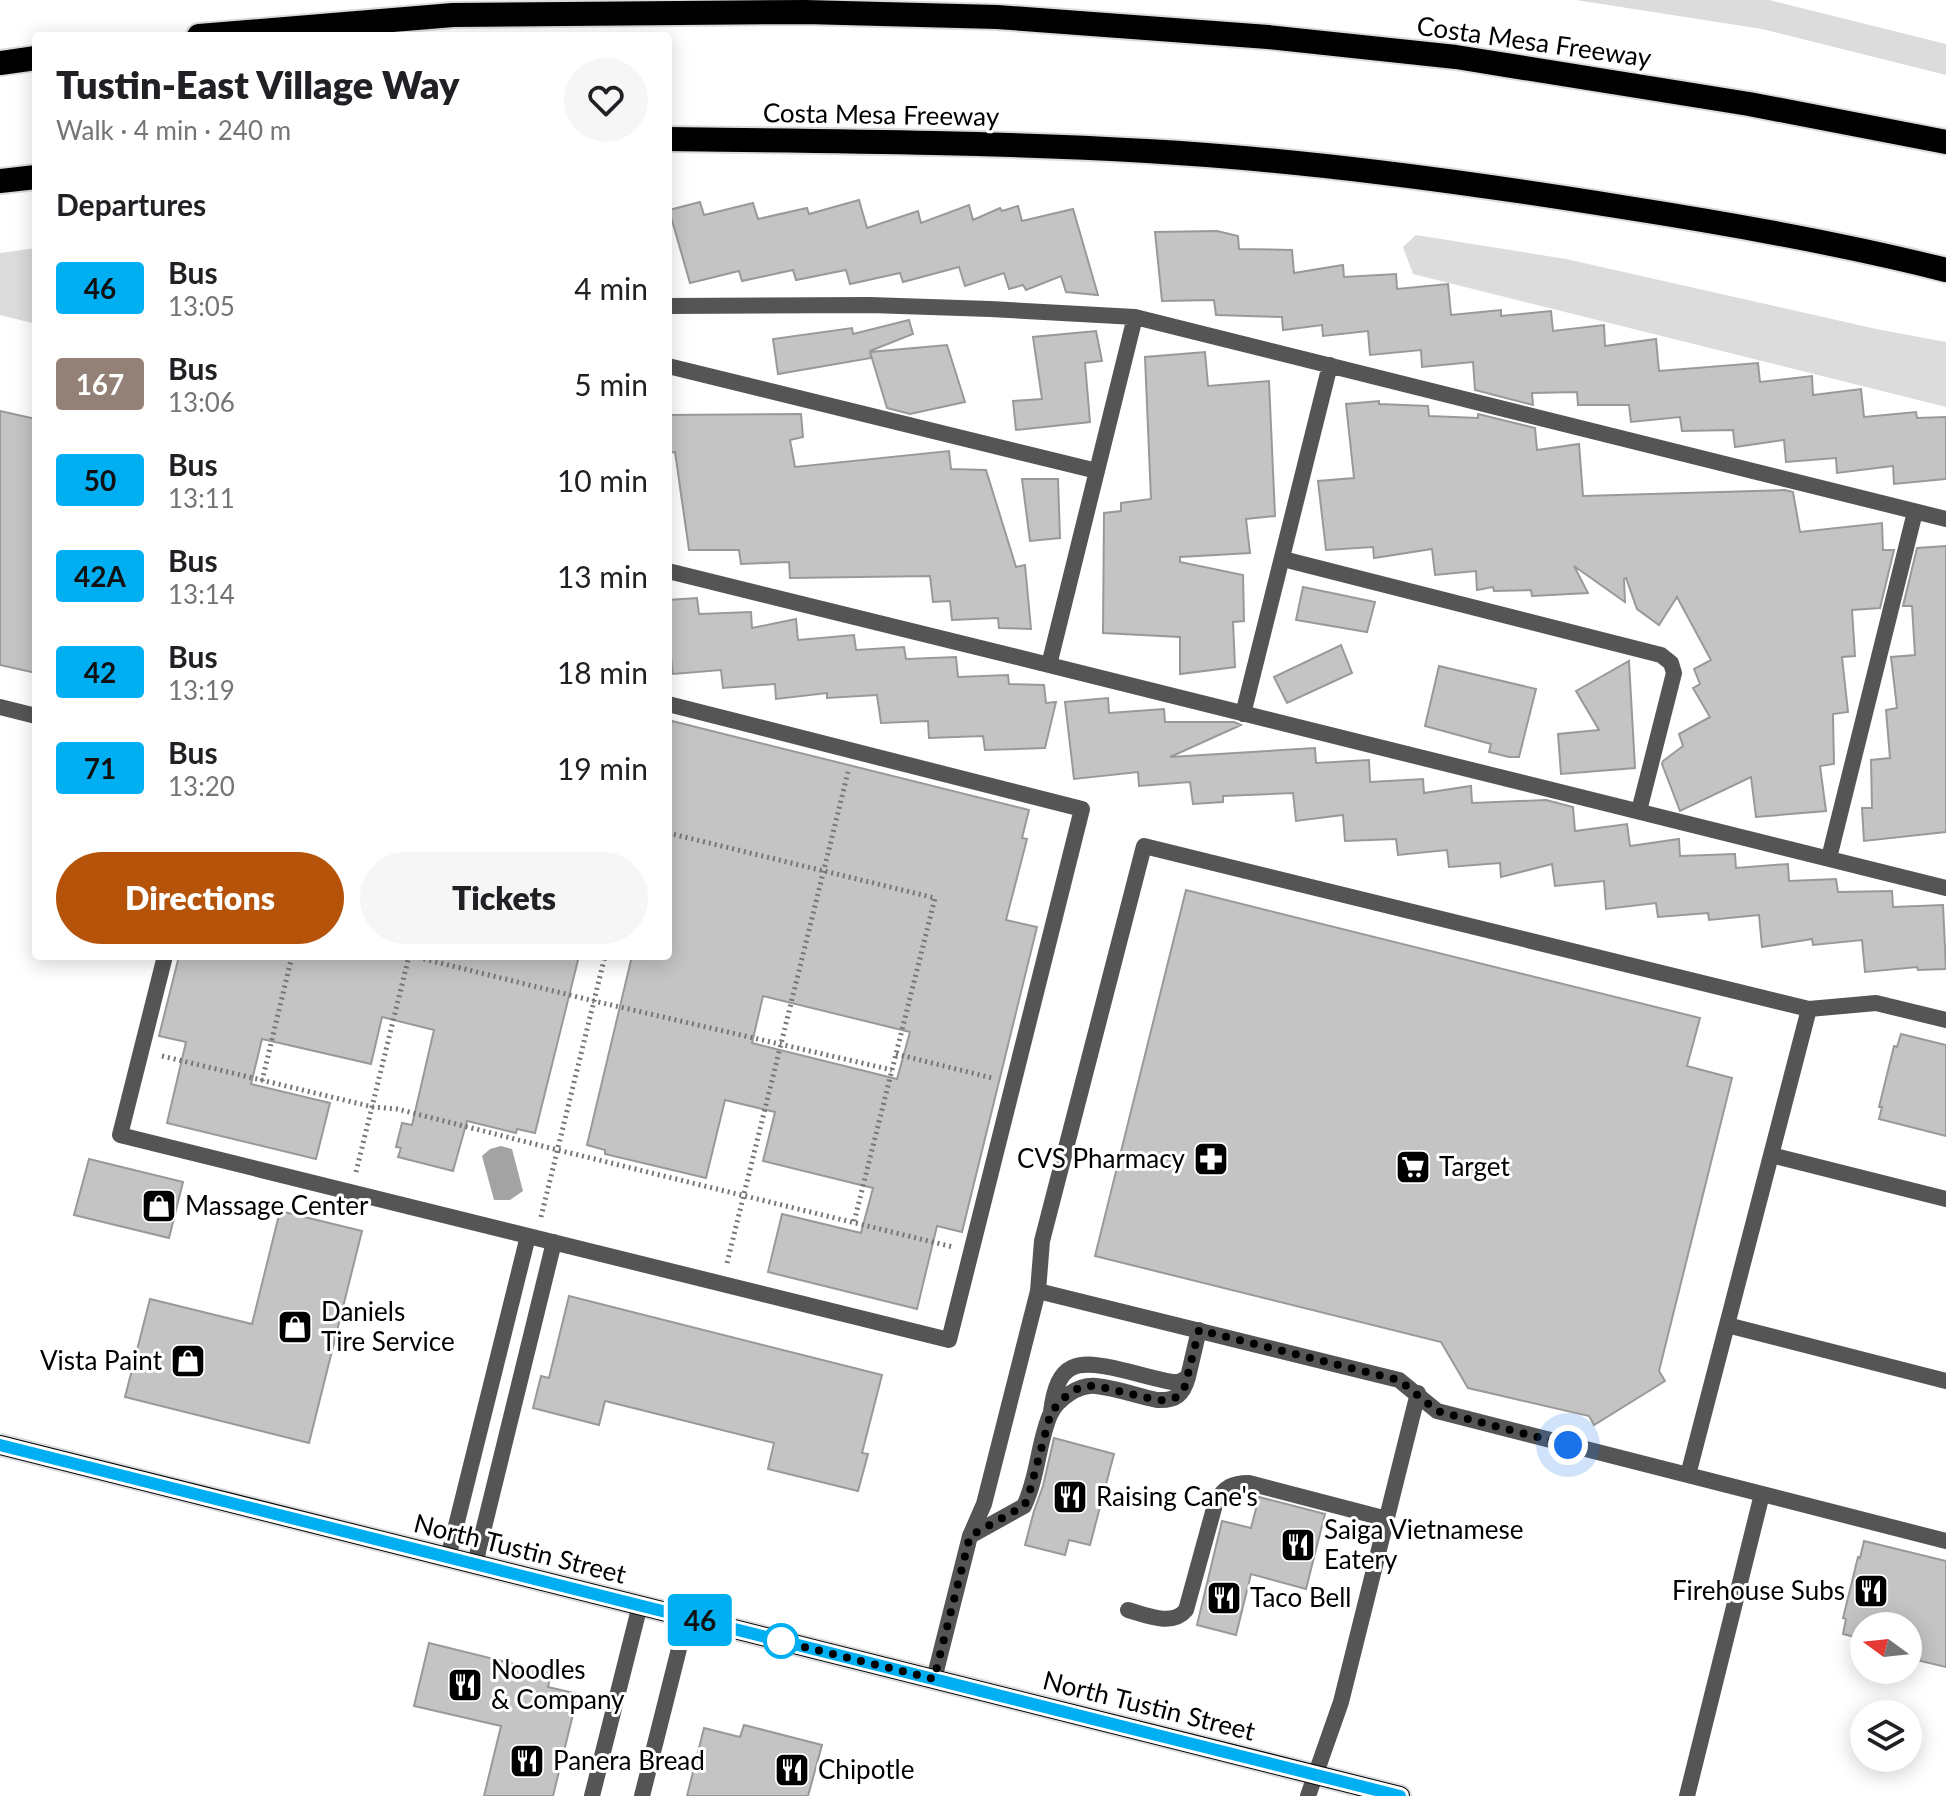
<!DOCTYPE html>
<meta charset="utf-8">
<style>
body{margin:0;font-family:Lato,sans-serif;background:#f6f6f6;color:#202124;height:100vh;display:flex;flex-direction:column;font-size:30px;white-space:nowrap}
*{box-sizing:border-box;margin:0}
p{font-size:26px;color:#757577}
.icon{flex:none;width:44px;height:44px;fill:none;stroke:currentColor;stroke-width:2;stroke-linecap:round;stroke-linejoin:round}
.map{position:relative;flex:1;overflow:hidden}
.side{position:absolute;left:32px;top:32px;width:640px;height:928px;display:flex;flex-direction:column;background:#fff;border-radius:8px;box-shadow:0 4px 20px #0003}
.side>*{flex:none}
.badge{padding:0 16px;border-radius:6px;font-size:28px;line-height:52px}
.needle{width:52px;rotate:285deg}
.controls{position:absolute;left:1850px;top:1612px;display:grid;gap:16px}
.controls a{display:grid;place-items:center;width:72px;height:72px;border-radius:50%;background:#fff;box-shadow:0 4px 20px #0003;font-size:40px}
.you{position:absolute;width:40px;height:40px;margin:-20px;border:6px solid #fff;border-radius:50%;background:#1a73e8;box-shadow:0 0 0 12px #1a73e833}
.map>.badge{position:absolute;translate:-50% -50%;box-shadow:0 0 0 4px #fff}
h2{padding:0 24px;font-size:30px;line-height:72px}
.round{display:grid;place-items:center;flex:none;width:84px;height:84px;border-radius:42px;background:#f6f6f6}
.headline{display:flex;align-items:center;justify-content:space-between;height:136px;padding:0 24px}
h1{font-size:38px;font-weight:800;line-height:60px}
.button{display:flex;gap:16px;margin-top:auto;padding:16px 24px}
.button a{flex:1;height:92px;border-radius:48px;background:#b45309;color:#fff;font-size:32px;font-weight:800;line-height:92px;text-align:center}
.button a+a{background:#f6f6f6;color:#202124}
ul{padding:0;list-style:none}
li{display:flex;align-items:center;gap:24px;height:96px;padding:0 24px}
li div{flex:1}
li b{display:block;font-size:30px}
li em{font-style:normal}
li .badge{min-width:88px;font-weight:700;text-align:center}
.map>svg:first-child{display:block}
.green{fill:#dcdcdc}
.water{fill:#a3a3a3}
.building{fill:#c4c4c4;stroke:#999;stroke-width:2;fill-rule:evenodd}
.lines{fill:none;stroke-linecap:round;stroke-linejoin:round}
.primary-casing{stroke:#dbdbdb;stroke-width:24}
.highway-casing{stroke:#dbdbdb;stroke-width:28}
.path{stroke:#777;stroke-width:5;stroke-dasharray:2 4;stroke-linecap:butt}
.lane{stroke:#555;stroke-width:16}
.street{stroke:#555;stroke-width:16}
.primary{stroke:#000;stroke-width:20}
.highway{stroke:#000;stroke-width:24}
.line-casing{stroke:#fff;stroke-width:18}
.line{stroke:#00aff2;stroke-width:12}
.walk{stroke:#000;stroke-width:8;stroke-dasharray:0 14.4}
.stop-dot{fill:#fff;stroke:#00aff2;stroke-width:4}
.labels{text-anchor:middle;stroke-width:6;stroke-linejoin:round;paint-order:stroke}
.street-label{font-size:26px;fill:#000;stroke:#fff}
.poi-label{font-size:26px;fill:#000;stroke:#fff;text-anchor:start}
</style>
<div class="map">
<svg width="1946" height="1796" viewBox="0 0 1946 1796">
<rect width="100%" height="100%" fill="#fff"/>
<path class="green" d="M1576,0H1769L1946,44V75L1762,29Z
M1416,235L1566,259L1876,329L1946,342V407L1413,274L1403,247Z
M36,248V324L0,315V253Z"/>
<path class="water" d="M501,1146L512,1149L523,1191L510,1200H494L482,1156L490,1149Z"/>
<path class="building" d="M859,200L867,228L918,211L921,223L969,205L973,220L1000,208L1002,211L1018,206L1022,221L1073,209L1098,295L1066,292L1061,276L1026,290L1023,285L1009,289L1004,273L965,286L959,267L903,282L900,273L850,284L846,270L796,280L793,270L742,281L739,271L690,283L669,210L700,202L704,215L753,203L758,219L807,208L809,214Z
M1217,231L1238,236L1239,249L1292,250L1294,273L1343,265L1344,277L1396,274L1397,289L1448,284L1451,315L1501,310V316L1551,311L1553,331L1604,325L1605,346L1656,339L1659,371L1758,363L1760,382L1812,376L1813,395L1861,389L1864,417L1916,412L1917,418L1946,417V479L1894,484L1893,466L1837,473L1836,458L1786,462L1784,440L1735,447L1733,430L1682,431L1680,417L1631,422L1629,405H1578L1577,392L1532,393L1533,405L1475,390L1473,362L1422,367L1421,350L1370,355L1368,331L1323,336L1322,325L1283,330L1282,317L1216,315L1214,300L1162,301L1155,232Z
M909,320L913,334L870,351L871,358L778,374L773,339L852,328L853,334Z
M1096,331L1102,361L1085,363L1090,422L1016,430L1013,401L1042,399L1033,337Z
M947,345L965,402L910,414L887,408L870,352Z
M1205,352L1208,386L1269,381L1275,516L1246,519L1250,553L1180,557V562L1243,575L1244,621L1233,622L1235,667L1180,674V637L1103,633L1104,513L1121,511V503L1151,499L1145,357Z
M1379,401V404L1428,406L1429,416L1478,418V414L1535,428L1537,450L1579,444L1583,496L1785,490L1793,492L1800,532L1882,523L1883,550H1894L1880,608L1852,610L1855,656L1842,657L1848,712L1833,714L1834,764L1820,766L1826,811L1756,817L1751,777L1680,811L1662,764L1663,761L1683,746L1679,734L1710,717L1693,688L1700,684L1694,669L1711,660L1677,597L1659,625L1637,609L1626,578L1624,579L1625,602L1574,566L1588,593L1532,596L1531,590L1494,591L1493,587L1477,590L1476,571L1435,575L1432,549L1374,558L1373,547L1326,550L1318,481L1354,478L1346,404Z
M0,411L36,419V673L0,665Z
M801,414L803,437L790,440L795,467L949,451L951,469L986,470L1016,567L1025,565L1031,629L999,628L998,618L952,620L950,601L933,602L930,576L790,578L789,562L741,564L739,550H689L675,452L668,453V415Z
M1022,479H1058L1060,538L1030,541Z
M1946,546V832L1864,841L1862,808H1872L1871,760L1890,758L1886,710L1897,708L1891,657L1915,655L1912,606H1903L1917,548Z
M1303,587L1375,602L1367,632L1296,620Z
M697,598L699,614L751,612L752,628L796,619L798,640L854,635L856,650L904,647L906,659L956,657L958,677L1008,675L1009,684L1044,685L1046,703L1056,702L1045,748L985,750L983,736L929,738L928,721L881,723L877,695L827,698V693L776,699L775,684L723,688L721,670L673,674L668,631V600Z
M1341,645L1352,673L1287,703L1274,677Z
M1629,661L1635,768L1561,774L1558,734L1599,730L1576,691Z
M1439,666L1536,689L1519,757H1509L1489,752L1491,744L1425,726Z
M1108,698L1109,713L1164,709L1165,722H1234L1241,725L1170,757L1315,748L1316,763L1369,760L1370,782L1423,779L1424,793L1471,786L1472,803L1546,800L1573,807L1575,831L1627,824L1630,846L1679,839L1680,856L1735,854L1736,868L1788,864L1789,881L1836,879L1838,892L1892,891L1893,907L1943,905L1946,969L1918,970L1917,967L1865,972L1862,940L1813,945L1812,939L1762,947L1759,915L1709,920L1708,913L1658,917L1656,903L1606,909L1604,881L1555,886L1552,864L1501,877L1500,863L1449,867L1447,850L1398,855L1396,839L1345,841L1343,815L1296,821L1293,793L1223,796V802L1193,804L1190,782L1139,786L1138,772L1074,779L1065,702Z
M672,721L1029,810L1022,838L1027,839L1006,920L1037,927L962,1232L937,1226L917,1309L768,1272L782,1214L861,1233L873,1188L763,1161L775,1112L725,1100L706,1178L605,1154V1150L587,1145L632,956H668V738ZM763,996L910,1032L897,1079L752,1043Z
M1186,890L1700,1018L1687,1066L1732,1078L1659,1371L1665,1381L1594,1425L1589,1416L1468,1388L1441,1342L1095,1256Z
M179,956H579L535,1133L517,1129L516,1133L467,1121L453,1171L398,1157L401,1148L396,1147L402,1123L412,1125L434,1030L382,1017L371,1064L262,1039L251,1084L330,1103L316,1159L167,1123L186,1042L159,1036Z
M1901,1034L1946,1045V1136L1879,1119L1882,1107H1879L1894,1046L1897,1047Z
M89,1159L183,1182L169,1238L74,1215Z
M280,1211L362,1231L309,1443L125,1397L150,1299L252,1324Z
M569,1296L882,1375L862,1453L868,1454L858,1491L768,1469L774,1443L605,1401L599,1425L533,1408L541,1376L549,1378Z
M1054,1438L1114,1454L1090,1545L1069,1540L1065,1555L1025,1545L1034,1511L1043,1486Z
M1259,1497L1325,1514L1306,1589L1251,1574L1236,1635L1197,1625L1222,1521L1251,1528Z
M1864,1541L1946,1561V1667L1908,1658V1626H1864V1647L1853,1644L1855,1637L1843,1634L1846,1619L1843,1618L1858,1557L1860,1558Z
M429,1643L551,1673L548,1687L578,1694L553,1796H484L501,1726L414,1706Z
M744,1725L822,1745L808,1796H687L704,1728L740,1737Z"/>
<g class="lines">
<g class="primary-casing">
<path id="primary" d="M0,1445L1400,1796"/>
</g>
<g class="highway-casing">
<path id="highway" d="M199,36L453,15L805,12L997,17L1268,37L1456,57L1749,104L1946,142
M0,63L36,58
M668,139C828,141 987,142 1147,151C1306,160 1465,182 1622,207C1731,224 1840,243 1946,270
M0,181L36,177"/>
</g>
<path class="path" d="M668,833L935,898L854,1222
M412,956L594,1001L892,1070
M896,1054L992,1078
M162,1056L373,1107L397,1109L558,1150L953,1247
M262,1081L292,956
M356,1172L409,956
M541,1217L605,956
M727,1263L848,772"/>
<path class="lane" d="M668,306L870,305L990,309L1135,317L1946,519
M668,366L1097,471
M1283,559L1661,655L1671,663L1674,673L1639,811
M668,571L1049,665L1946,888
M1049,665L1135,317
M0,707L36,716
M1243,714L1330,365
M1829,858L1915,512
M165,956L120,1135L949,1340L1082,809L668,704
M1771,1155L1946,1199
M1038,1291L1399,1380L1437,1411L1946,1541
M1727,1325L1946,1381
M1051,1412C1057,1361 1077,1359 1122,1370C1139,1374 1155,1379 1172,1382H1179L1188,1377L1199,1330
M1688,1475L1809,1009
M970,1536L1024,1506C1038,1477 1038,1443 1050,1415C1057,1399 1079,1384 1096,1386C1116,1388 1137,1396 1157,1400C1176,1401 1183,1395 1188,1377
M448,1558L528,1236
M475,1564L554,1242
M1128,1610C1146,1615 1172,1627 1186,1610L1216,1501C1225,1487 1232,1483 1249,1483L1387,1519
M934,1679L970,1536L984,1504L1038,1291L1042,1241L1144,846L1809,1009L1876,1003L1946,1020
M1308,1796L1341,1702L1418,1393
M1687,1796L1762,1494"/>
<path class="street" d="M592,1796L640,1605
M642,1796L687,1617"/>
<use href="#primary" class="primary"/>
<use href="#highway" class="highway"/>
</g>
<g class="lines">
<g class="line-casing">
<path id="line" d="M0,1445L1400,1796"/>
</g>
<use href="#line" class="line"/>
<path class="walk" d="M781,1641L772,1639L934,1679L970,1536L1024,1506L1028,1498L1051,1412L1065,1397L1077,1389L1086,1386H1097L1157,1400C1170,1401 1180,1399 1185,1386L1199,1330L1399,1380L1437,1411L1568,1445"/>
</g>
<defs>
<g id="pharmacy-square" transform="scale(1.8)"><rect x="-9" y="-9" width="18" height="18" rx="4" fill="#000" stroke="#fff"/><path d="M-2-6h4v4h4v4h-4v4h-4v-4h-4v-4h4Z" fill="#fff"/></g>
<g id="supermarket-square" transform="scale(1.8)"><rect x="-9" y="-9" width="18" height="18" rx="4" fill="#000" stroke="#fff"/><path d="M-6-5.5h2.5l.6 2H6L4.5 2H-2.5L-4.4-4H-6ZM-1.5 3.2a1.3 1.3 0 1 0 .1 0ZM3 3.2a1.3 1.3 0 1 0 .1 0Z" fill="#fff"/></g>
<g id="shop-square" transform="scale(1.8)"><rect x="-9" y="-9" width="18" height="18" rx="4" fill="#000" stroke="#fff"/><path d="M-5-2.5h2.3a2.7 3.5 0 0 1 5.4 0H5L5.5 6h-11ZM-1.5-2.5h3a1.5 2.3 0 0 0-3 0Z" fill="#fff"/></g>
<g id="restaurant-square" transform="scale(1.8)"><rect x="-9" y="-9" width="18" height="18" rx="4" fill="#000" stroke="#fff"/><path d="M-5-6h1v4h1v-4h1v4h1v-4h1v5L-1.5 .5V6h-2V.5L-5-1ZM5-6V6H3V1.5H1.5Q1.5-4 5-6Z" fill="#fff"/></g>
</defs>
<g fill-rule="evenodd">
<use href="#pharmacy-square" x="1211" y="1159"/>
<use href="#supermarket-square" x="1413" y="1167"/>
<use href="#shop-square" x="159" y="1206"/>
<use href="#shop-square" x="295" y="1327"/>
<use href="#shop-square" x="188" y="1361"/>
<use href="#restaurant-square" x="1070" y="1497"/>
<use href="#restaurant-square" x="1298" y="1545"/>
<use href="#restaurant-square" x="1871" y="1591"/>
<use href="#restaurant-square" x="1224" y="1598"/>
<use href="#restaurant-square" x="465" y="1685"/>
<use href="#restaurant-square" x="527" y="1761"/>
<use href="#restaurant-square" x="792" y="1770"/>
</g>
<circle class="stop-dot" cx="781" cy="1641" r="16"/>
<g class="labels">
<g class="street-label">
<text transform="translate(1534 42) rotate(8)" y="9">Costa Mesa Freeway</text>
<text transform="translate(881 115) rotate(1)" y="9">Costa Mesa Freeway</text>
<text transform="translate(520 1549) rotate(14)" y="9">North Tustin Street</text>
<text transform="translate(1149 1706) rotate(14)" y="9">North Tustin Street</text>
</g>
<g class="poi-label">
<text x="1185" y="1168" text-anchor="end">CVS Pharmacy</text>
<text x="1439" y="1176">Target</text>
<text x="185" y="1215">Massage Center</text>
<text x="321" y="1321">Daniels<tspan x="321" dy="30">Tire Service</tspan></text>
<text x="162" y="1370" text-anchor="end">Vista Paint</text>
<text x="1096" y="1506">Raising Cane's</text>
<text x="1324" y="1539">Saiga Vietnamese<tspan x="1324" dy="30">Eatery</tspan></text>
<text x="1845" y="1600" text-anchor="end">Firehouse Subs</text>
<text x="1250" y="1607">Taco Bell</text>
<text x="491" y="1679">Noodles<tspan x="491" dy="30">&amp; Company</tspan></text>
<text x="553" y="1770">Panera Bread</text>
<text x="818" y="1779">Chipotle</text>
</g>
</g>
</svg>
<div class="controls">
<a><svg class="needle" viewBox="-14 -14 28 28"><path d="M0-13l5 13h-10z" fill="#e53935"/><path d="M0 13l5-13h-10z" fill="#757577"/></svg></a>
<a><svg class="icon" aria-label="layers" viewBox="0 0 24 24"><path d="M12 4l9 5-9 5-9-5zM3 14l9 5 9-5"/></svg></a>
</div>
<div class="you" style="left:1568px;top:1445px"></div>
<b class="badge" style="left:700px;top:1620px;background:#00aff2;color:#111">46</b>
<section class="side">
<div class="headline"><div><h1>Tustin-East Village Way</h1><p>Walk · 4 min · 240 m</p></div><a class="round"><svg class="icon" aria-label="heart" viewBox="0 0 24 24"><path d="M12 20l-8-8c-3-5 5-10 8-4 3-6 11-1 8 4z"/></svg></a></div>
<h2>Departures</h2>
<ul>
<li><span class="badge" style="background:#00aff2;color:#111">46</span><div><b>Bus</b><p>13:05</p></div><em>4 min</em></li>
<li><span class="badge" style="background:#938177;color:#fff">167</span><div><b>Bus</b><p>13:06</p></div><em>5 min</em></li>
<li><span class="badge" style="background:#00aff2;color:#111">50</span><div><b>Bus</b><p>13:11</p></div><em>10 min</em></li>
<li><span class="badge" style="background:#00aff2;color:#111">42A</span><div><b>Bus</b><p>13:14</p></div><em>13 min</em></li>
<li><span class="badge" style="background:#00aff2;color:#111">42</span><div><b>Bus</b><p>13:19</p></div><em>18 min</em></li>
<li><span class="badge" style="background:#00aff2;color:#111">71</span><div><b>Bus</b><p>13:20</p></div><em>19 min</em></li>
</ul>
<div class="button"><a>Directions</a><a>Tickets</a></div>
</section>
</div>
